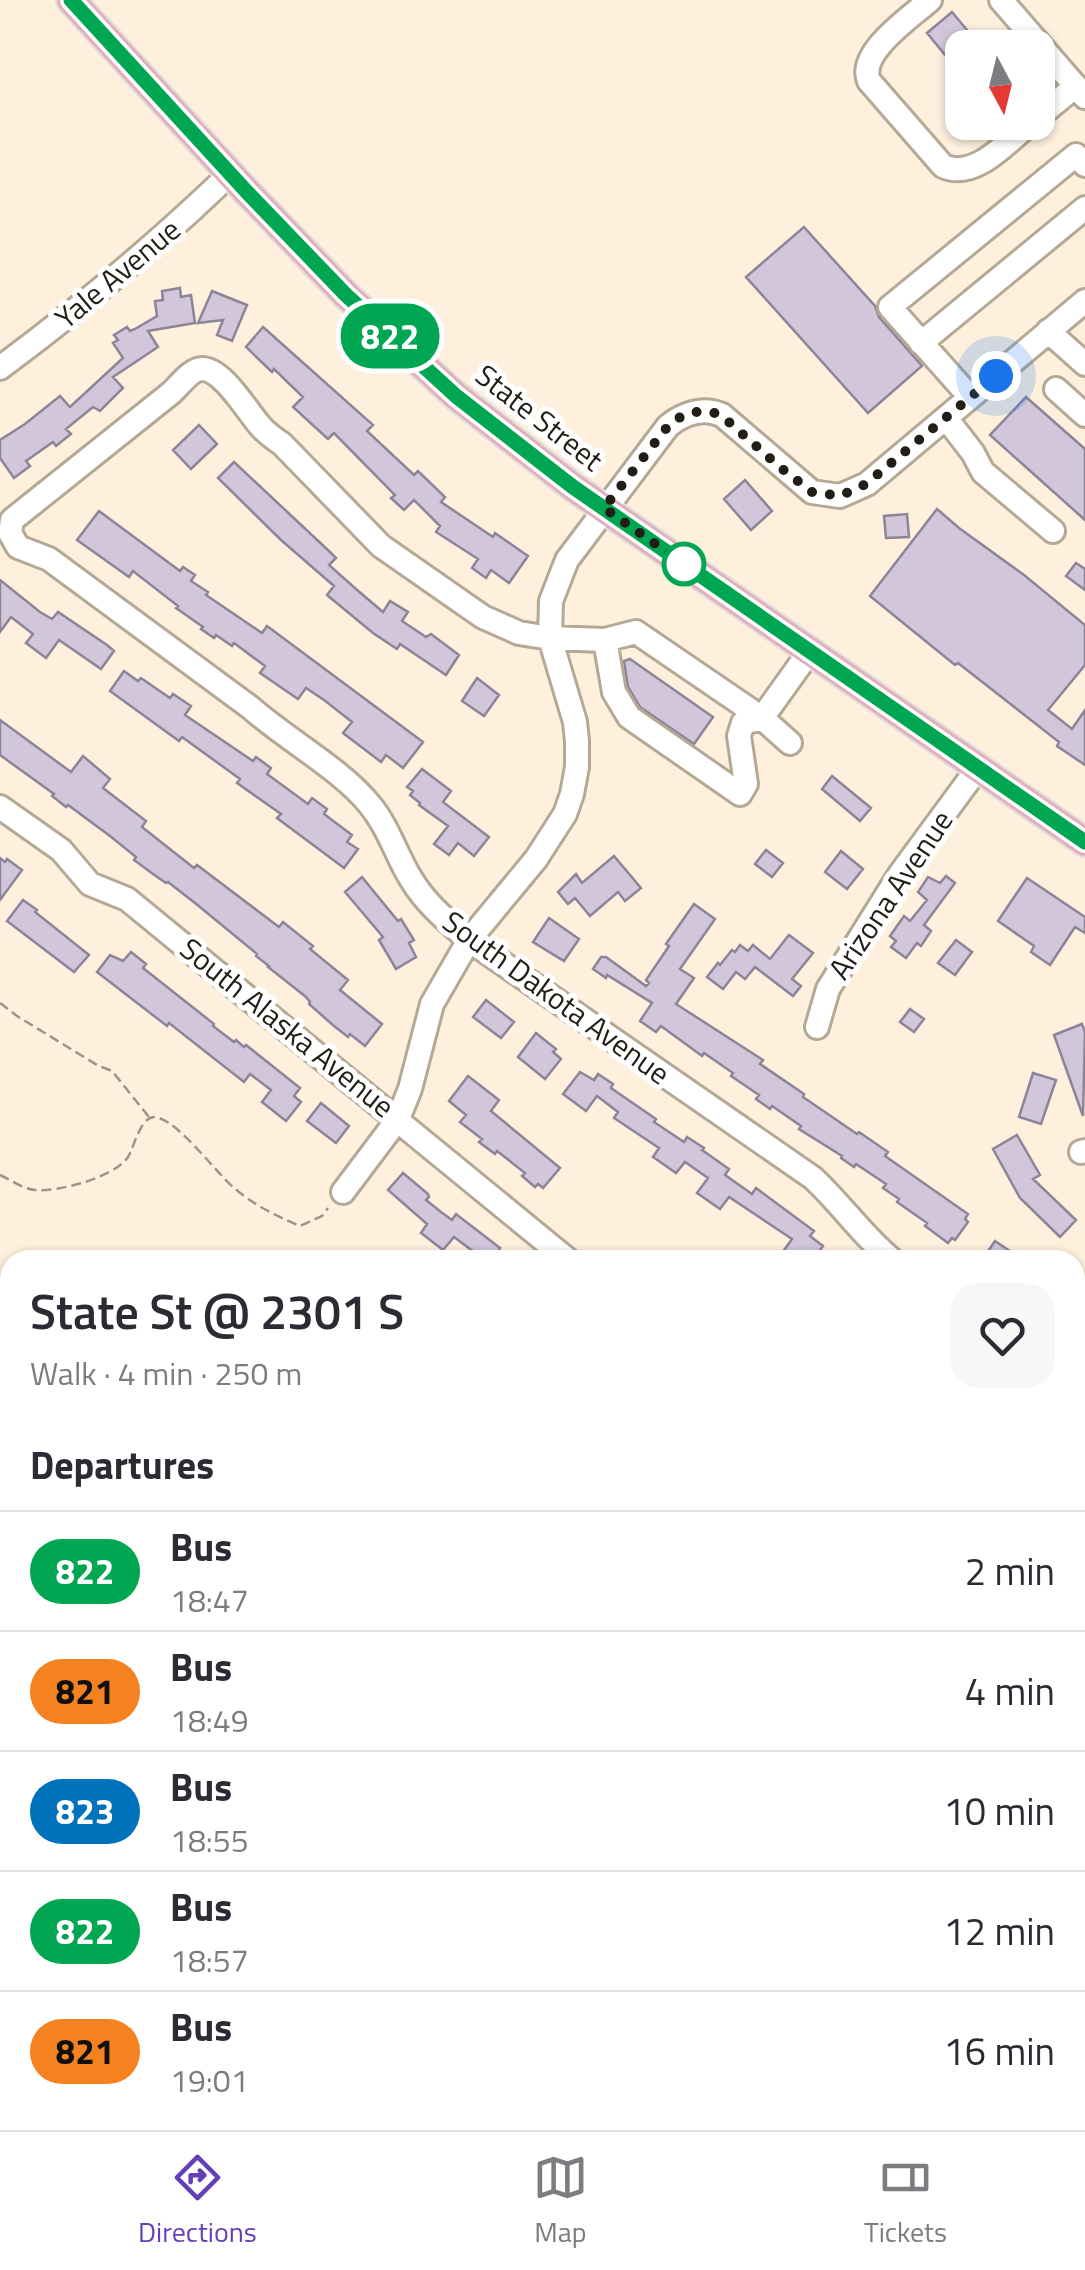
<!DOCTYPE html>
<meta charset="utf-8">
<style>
body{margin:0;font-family:"Titillium Web",sans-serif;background:#f7f7f7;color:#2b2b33;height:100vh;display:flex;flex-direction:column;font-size:38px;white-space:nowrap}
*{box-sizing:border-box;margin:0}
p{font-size:32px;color:#7c7c81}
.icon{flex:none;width:55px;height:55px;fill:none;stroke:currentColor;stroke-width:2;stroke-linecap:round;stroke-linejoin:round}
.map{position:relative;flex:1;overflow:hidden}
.details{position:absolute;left:0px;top:1250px;width:1085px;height:880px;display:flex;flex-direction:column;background:#fff;border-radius:30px 30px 0 0;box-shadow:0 2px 8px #0004}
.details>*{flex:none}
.badge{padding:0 20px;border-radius:32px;font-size:35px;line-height:65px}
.needle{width:65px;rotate:173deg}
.controls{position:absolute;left:945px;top:30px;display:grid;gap:20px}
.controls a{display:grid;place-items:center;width:110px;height:110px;border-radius:20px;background:#fff;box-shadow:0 2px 8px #0004;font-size:50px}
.you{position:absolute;width:50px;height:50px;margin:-25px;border:8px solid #fff;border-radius:50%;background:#1a73e8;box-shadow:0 0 0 15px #1a73e833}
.map>.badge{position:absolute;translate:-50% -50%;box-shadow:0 0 0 5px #fff}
h2{padding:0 30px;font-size:38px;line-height:90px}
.round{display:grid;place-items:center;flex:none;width:105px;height:105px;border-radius:30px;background:#f7f7f7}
.summary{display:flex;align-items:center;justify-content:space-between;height:170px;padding:0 30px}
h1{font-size:48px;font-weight:600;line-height:75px}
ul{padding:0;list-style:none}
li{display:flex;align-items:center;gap:30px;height:120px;padding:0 30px;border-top:2px solid #e1e1e2}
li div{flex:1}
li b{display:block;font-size:38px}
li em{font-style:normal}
li .badge{min-width:110px;font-weight:700;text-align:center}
.menu{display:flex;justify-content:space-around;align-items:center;height:140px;border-top:2px solid #e1e1e2;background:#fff;font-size:28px;color:#7c7c81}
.menu a{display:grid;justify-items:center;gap:5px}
.menu .selected{color:#6440b8}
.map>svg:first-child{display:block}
.building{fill:#d1c6da;stroke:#8e8497;stroke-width:2.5}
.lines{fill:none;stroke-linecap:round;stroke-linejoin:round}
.minor-casing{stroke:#b5a996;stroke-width:28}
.major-casing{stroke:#e0dfde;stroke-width:32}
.path{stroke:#9f9587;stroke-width:2.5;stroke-dasharray:10 5;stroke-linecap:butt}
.minor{stroke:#fff;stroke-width:22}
.major{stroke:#e2b0bb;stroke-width:28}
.line-casing{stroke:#fff;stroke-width:22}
.line{stroke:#00a651;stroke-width:15}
.walk{stroke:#221d16;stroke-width:10;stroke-dasharray:0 18}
.stop-dot{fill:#fff;stroke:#00a651;stroke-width:5}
.labels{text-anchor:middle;stroke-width:10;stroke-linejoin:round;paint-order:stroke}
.street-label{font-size:30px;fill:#221d16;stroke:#fff}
</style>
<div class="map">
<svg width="1085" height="2130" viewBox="0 0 1085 2130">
<rect width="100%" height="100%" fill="#fef0dd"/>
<path class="building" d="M952,12L982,48H962V83L947,64L950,61L927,33Z
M804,227L875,306L879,317L922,366L868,413L746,277Z
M180,288L181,297L191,295L195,323L148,331L158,347L113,377L123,388L100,411L93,407L66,429L71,434L56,446L53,442L26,461L30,466L14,478L0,458V440L25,424L60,396L70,407L123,358L113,343L118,340L114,335L127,327L130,331L135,329L157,316L155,301L163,300L162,291Z
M212,291L247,305L232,341L217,335L223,320L198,323Z
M263,327L373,425L367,431L414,475L418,471L445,497L441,502L493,537L495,533L528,556L509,583L491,570L486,578L472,568L478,559L436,532L440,526L414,500L404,510L391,498L395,495L334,433L328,439L293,407L303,397L274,369L272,372L246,347Z
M1026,397L1085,449V520L990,435Z
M199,425L217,444L191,469L173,450Z
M234,462L330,552L336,558L329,565L356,589L383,612L390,601L408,612L402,621L426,637L431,634L459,655L446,675L400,644L397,649L373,633L327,595L334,586L281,540L218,478Z
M745,480L772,511L751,530L724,499Z
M937,509L959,528L1024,575L1085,625V665L1048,710L1072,729L1085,710V765L1057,746L1059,742L958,663L955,665L870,596Z
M99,511L180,571L183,567L195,575L191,581L208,592L206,595L262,633L267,626L423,742L403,768L386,755L381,762L343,733L352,722L324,700L306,688L298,699L260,673L265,666L234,643L232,646L216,635L214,638L201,629L203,627L176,608L178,606L133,571L129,577L77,540Z
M907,514L909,537L886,538L884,516Z
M1076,563L1085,569V590L1066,576Z
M0,580L40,612L52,619L58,612L107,645L114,651L101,669L59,640L46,658L26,643L33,634L11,617L0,632Z
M630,659L713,717L694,744L640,707L628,687L624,661Z
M124,671L138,681L141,678L170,698L173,694L191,706L185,715L253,761L256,757L271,768L267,774L308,804L312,798L327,809L324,814L352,835L347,842L358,849L344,868L277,818L281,814L237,783L240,779L182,737L179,741L110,691Z
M477,678L499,695L484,716L462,701Z
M0,720L71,772L83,756L110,779L103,788L146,821L142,827L194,868L197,865L279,927L283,922L313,946L310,949L348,980L340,990L382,1024L365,1046L350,1034L348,1037L334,1026L309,1004L310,1002L306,997L268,967L269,966L256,956L257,954L195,903L168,882L166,883L153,874L134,860L136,857L110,836L68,805L66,807L52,796L54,794L0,755Z
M422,769L451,791L443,802L489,837L474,856L458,843L449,855L434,844L448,826L419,805L420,803L410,795L413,791L407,787Z
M832,776L871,808L860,821L822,789Z
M766,850L783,863L772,877L755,864Z
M841,851L863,869L847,889L825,872Z
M614,856L641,888L625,901L618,892L590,916L575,898L568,904L558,892L576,874L582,883Z
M0,858L5,862L7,859L22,870L0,900Z
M946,876L955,883L924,925L931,931L921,946L917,943L906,958L891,947L896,941L890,936L904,916L910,921L927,900L918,892L928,877L940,883Z
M362,877L398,921L401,919L414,940L409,943L416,957L396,969L379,940L383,937L345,892Z
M1027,878L1085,917V933L1075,927L1050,965L1031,952L1034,946L998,921Z
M23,900L37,910L35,912L89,955L74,972L7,921Z
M694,904L715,919L680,969L694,978L676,1004L763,1060L760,1064L804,1094L803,1097L857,1134L859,1132L888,1152L885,1156L968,1214L965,1219L968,1222L955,1240L952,1238L948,1243L925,1226L927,1223L897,1202L899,1199L883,1188L886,1184L856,1164L854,1167L841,1158L842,1156L799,1129L801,1126L772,1106L770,1109L756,1099L759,1095L731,1076L733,1073L704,1053L702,1056L661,1026L656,1032L640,1021L652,1003L607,975L606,978L593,969L601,957H606L646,986L649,983L646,980L669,946L666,944Z
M549,918L579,939L564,961L533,942Z
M789,935L813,953L792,979L801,986L793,996L755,967L745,979L736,972L723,989L707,977L718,963L720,965L732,950L735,952L740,945L748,951L753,945L770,959Z
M956,940L972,952L955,975L938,963Z
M131,952L146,964L143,968L214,1024L213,1026L234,1042L236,1040L244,1047L246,1045L300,1088L294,1096L301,1102L286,1121L262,1102L271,1090L250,1074L244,1082L169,1023L167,1026L97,972L110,955L123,961Z
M486,1000L514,1022L501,1038L473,1017Z
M910,1009L924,1019L914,1032L900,1022Z
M1082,1024L1085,1032L1083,1116L1054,1035Z
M536,1033L556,1049L553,1052L561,1059L545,1079L518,1057Z
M580,1072L594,1080L598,1074L613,1084L611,1088L656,1119L654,1122L684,1142L687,1137L704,1148L702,1150L729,1169L725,1175L752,1194L756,1188L814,1231L810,1236L823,1246L813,1260H792L782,1253L792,1239L729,1197L720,1209L697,1193L708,1178L685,1162L676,1173L653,1157L659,1148L614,1118L618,1112L597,1096L586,1111L563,1094Z
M1033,1073L1056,1080L1041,1124L1019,1117Z
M468,1076L499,1100L491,1111L560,1168L543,1188L538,1184L535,1187L522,1176L525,1173L497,1151L495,1154L479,1142L482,1139L460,1122L466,1115L449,1101Z
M321,1103L349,1126L336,1143L307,1121Z
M1017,1135L1040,1175L1033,1179L1076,1220L1060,1237L1020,1198L993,1149Z
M403,1173L428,1194L429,1197L426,1200L441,1212L452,1220L456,1214L500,1248L491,1260H468L474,1252L454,1237L443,1250L421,1233L427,1224L388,1190Z
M995,1241L1023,1260H982Z"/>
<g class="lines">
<g class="minor-casing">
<path id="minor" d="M930,0C911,17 857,53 869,81L943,166C974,181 1009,141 1031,122
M1001,0L1085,97
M1038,117L1076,86
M1048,331L1085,364
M921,343L1085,208
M0,368C81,308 158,243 231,173
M1056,389L1085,415
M970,397L890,307L1076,155L1085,165
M946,418L973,453L983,472L1053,531
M605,640L614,692L629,717L740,794L746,784L739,736L743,723L762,718L810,651
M790,743L762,718L636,632L605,640L550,638L519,633L483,617L381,546L282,444C276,440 269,435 263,429C249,415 224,369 202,369C191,369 179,386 171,393L12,520L10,533L18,547L49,559L251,708C287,740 341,769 370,805C389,828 396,855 411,879C426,904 447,921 469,940L813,1178C841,1204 862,1235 892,1260
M0,807L61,850L90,884L127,899L568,1260
M817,1027L828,989L900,874L978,768
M1081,1152L1085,1151
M343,1192L398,1119L410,1089L432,1004L469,940L536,859L565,814L572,794L577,767V741L575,722L550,638L551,601L567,560L668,426C684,413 703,407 722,415L812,492L840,496L867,484L1085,301
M1075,1401L1085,1408
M1075,1675L1085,1682
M1075,1899L1085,1906
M777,2120L778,2130
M1050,2120L1065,2130"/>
</g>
<g class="major-casing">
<path id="major" d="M71,0L246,191L346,295L456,396L573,487L1085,842"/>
</g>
<path class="path" d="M0,1003L17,1016L97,1065L112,1071L149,1117
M0,1175C11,1180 23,1189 35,1190C59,1192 115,1177 128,1157C135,1146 141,1111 159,1118C181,1125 214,1170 233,1187C252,1204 276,1216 300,1226L322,1216L328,1208
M0,1600H10
M0,1716L10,1738
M25,2120V2130
M214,2120L227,2130
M474,2120L479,2130"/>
<use href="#minor" class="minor"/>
<use href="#major" class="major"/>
</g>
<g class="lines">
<g class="line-casing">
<path id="line" d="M71,0L246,191L346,295L456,396L573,487L1085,842"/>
</g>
<use href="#line" class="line"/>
<path class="walk" d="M684,564L604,508L668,426C683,412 704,407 722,416L781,468L812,492L840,496L866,484L996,376"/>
</g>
<circle class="stop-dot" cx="684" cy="564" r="20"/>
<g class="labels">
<g class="street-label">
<text transform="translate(118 274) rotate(-40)" y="10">Yale Avenue</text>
<text transform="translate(539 418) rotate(38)" y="10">State Street</text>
<text transform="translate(891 895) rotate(-56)" y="10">Arizona Avenue</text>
<text transform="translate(556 998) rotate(36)" y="10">South Dakota Avenue</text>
<text transform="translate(287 1028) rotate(39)" y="10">South Alaska Avenue</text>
</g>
</g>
</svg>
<div class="controls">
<a><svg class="needle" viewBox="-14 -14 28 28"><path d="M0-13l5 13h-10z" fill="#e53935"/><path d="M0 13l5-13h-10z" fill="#7c7c81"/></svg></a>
</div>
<div class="you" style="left:996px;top:376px"></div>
<b class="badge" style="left:390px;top:336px;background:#00a651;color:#fff">822</b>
<section class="details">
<div class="summary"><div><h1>State St @ 2301 S</h1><p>Walk · 4 min · 250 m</p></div><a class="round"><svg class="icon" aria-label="heart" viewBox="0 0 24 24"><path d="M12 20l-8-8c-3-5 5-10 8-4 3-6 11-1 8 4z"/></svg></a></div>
<h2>Departures</h2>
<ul>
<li><span class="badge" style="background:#00a651;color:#fff">822</span><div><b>Bus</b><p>18:47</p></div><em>2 min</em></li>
<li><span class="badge" style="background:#f58220;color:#111">821</span><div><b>Bus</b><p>18:49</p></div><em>4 min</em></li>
<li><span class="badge" style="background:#0072bc;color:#fff">823</span><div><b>Bus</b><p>18:55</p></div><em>10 min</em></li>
<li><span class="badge" style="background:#00a651;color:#fff">822</span><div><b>Bus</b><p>18:57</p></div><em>12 min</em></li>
<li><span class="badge" style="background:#f58220;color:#111">821</span><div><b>Bus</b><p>19:01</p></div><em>16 min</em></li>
</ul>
</section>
</div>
<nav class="menu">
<a class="selected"><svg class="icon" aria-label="directions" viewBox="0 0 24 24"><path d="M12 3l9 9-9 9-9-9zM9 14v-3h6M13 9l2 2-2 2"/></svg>Directions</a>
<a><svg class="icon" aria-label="map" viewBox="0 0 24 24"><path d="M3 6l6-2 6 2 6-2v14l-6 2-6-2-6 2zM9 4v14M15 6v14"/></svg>Map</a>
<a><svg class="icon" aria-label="tickets" viewBox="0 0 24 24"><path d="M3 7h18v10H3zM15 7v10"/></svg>Tickets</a>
</nav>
